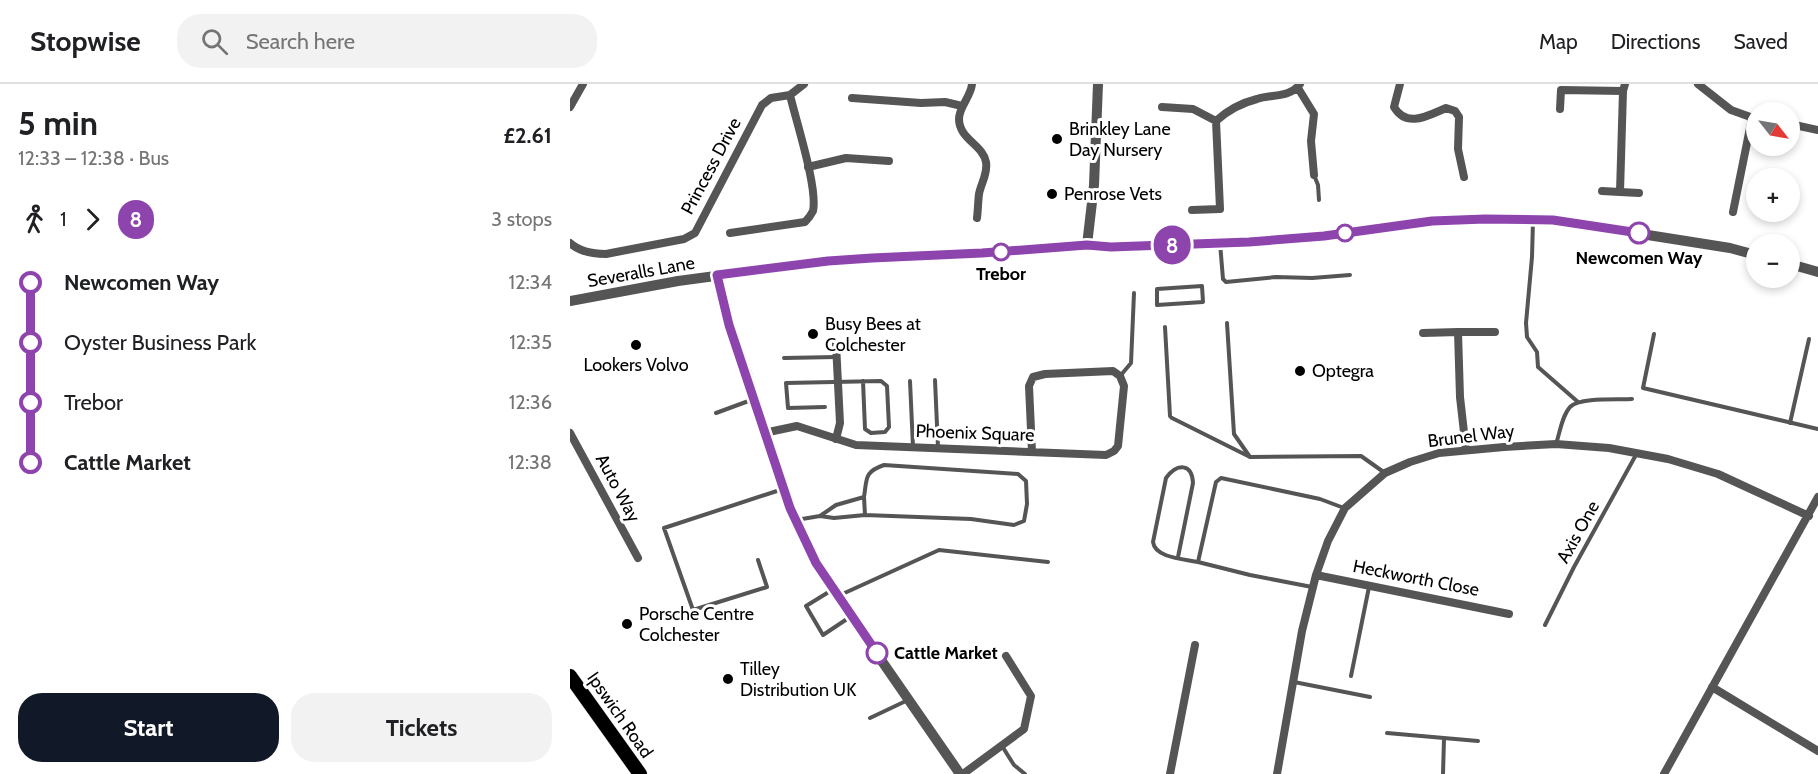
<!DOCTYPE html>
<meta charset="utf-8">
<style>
body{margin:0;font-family:Cabin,sans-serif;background:#f2f2f2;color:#202124;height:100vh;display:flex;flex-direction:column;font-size:22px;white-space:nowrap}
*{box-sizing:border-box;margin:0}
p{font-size:20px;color:#757577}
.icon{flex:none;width:33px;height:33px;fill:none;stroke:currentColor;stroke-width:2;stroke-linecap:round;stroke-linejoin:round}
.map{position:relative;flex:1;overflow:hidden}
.drawer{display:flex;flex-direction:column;background:#fff;width:570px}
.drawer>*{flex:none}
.badge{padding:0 12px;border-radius:20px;font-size:21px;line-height:39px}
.needle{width:39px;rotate:121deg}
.tools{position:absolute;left:1176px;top:18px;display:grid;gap:12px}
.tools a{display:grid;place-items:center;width:54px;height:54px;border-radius:50%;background:#fff;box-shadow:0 3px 9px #0003;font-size:30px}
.map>.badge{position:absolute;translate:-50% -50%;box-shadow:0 0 0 3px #fff}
.legs{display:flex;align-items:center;gap:9px;height:66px;padding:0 18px;font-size:20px}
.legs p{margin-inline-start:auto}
.head{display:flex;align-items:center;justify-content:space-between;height:102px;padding:0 18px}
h1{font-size:33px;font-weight:700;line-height:45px}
.cta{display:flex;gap:12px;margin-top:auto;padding:12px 18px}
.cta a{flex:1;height:69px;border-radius:24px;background:#111827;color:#fff;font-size:24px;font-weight:700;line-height:69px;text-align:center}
.cta a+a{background:#f2f2f2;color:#202124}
ul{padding:0 18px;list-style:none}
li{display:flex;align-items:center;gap:21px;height:60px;font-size:22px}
li i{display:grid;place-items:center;width:9px;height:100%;margin:0 8px;background:currentColor}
li i::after{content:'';width:15px;height:15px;margin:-8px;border:4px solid;border-radius:50%;background:#fff}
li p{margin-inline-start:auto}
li:first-child i{background:linear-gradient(#0000 50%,currentColor 0)}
li:last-child i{background:linear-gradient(currentColor 50%,#0000 0)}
header{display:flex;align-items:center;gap:36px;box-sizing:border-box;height:84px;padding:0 30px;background:#fff;border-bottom:2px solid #e0e0e0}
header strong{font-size:28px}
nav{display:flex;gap:33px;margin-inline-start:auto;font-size:21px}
.search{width:420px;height:54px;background:#f2f2f2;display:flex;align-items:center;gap:15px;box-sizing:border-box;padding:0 21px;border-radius:24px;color:#757577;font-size:22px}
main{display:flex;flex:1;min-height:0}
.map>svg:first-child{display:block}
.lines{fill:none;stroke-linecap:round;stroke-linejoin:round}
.primary-casing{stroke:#dbdbdb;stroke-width:15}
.service{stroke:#555;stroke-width:4}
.minor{stroke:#555;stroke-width:8}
.tertiary{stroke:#555;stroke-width:10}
.primary{stroke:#000;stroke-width:14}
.line-1-casing{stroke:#fff;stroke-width:14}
.line-1{stroke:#8e44ad;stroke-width:9}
.poi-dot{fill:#000;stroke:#fff;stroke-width:2}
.stop-1-dot{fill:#fff;stroke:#8e44ad;stroke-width:3}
.labels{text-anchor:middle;stroke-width:6;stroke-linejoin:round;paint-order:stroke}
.poi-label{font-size:18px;fill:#000;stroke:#fff;text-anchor:start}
.street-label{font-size:18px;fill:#000;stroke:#fff}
.stop-label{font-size:18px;font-weight:bold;fill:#000;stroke:#fff}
</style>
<header>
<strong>Stopwise</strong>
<div class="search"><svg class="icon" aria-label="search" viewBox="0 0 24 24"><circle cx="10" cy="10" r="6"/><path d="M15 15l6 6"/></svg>Search here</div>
<nav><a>Map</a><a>Directions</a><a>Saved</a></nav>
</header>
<main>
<section class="drawer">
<div class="head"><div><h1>5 min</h1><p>12:33 – 12:38 · Bus</p></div><b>£2.61</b></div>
<div class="legs"><svg class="icon" aria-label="walk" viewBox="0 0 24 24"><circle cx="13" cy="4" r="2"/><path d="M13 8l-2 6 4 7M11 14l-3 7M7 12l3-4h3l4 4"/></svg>1<svg class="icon" aria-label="forward" viewBox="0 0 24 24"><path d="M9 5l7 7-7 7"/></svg><b class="badge" style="background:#8e44ad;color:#fff">8</b><p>3 stops</p></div>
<ul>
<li><i style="color:#8e44ad"></i><b>Newcomen Way</b><p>12:34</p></li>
<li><i style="color:#8e44ad"></i><span>Oyster Business Park</span><p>12:35</p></li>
<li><i style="color:#8e44ad"></i><span>Trebor</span><p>12:36</p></li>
<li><i style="color:#8e44ad"></i><b>Cattle Market</b><p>12:38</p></li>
</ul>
<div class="cta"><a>Start</a><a>Tickets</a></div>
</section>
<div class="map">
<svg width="1248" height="690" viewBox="0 0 1248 690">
<rect width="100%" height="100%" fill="#fff"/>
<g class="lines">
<g class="primary-casing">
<path id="primary" d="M0,592L70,690"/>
</g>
<path class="service" d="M744,91L748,101L749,116
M963,137L962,173L956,239L957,253L967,268L968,283L1008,318
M650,159L653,195L656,198L706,193L742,194L780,191
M632,202L633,218L587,221V205Z
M657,239L664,350L680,373
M595,243L600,332L602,334L680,373L791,372L815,389
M1084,250L1073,304L1248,345
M214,274L266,273
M551,291L561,279L564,209
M365,296L368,364
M340,297L343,363
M255,323L218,324L216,299L311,297L317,302L319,343L315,348L301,349L295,345L293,297
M146,329L184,315
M1220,339L1239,255
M986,360C990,348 992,332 1000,323C1010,313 1048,316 1062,315
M294,413L295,431
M226,436L250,432L264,434L295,431L401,435L444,441L454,437L457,420L456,397L448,390L314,381C294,388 297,394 294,413L266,421L250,432
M608,473L623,399C622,379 607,379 596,394L583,458C585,474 614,475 628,478
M188,476L197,503L123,526L94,444L213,405
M742,503L680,491L628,478L646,398L651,394L750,415L774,424
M262,506L236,522L253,551L280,533
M268,512L369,466L478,478
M975,541L1004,483L1067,369
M781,592L799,503
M724,598L800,613
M300,634L338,616
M817,649L908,657
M432,662L444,681L455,690
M873,690L874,655"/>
<path class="minor" d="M402,0C401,13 389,22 389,35C389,55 413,61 416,78C418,90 411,99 409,110C408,118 408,126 407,134
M830,0L824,23C837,45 859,31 876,24L885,27L889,33L888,65L894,93
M1128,0L1161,26L1186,35
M728,4L744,30L741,57L744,91
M282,14L351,19L375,18L392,22
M0,23L13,0
M592,23L623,25L646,37
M990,25L991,6L1053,7
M1220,40L1248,46
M238,83L276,74L319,77
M1032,107L1050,108L1053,7L1055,0
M1050,108L1069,109
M622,126L650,125L646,37C658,26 671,19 687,15C702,10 720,14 730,0
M1163,128L1182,34
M160,149L235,138C238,135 241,131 243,127C248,104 226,37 220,11
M0,159C10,168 23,170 36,170L114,155L125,149L192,21L201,14L220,11L234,0
M888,248H925
M853,249L888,248L890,313L896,366
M0,349L68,474
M194,349L227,342L286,361L536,371L544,367L548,362L554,302L550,292L543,287L475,290L463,293L459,302L462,368
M266,355L270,339L266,260
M746,491L939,530
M1142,603L1248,667
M393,690L454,645L461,612L436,572
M600,690L625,561
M707,690L732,547L746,491L758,457L775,424L815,389L840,378L869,369L934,363L986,360L1039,364L1098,375L1148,390L1239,432
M1094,690L1248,413"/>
<path class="tertiary" d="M517,161L524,101L528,0
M1220,180L1248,188
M147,191L159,241L177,289L194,349L221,424L234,455L273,521L390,690
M0,217L108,197L258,177L412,169L517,161L541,163L679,158L754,152L862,137L915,135L983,136L1160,164L1186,171"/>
<use href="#primary" class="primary"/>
</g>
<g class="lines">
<g class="line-1-casing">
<path id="line-1" d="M307,569L246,479L220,424L159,241L147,191L258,177L302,174L412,169L517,161L541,163L679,158L754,152L862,137L915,135L983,136L1069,149"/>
</g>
<use href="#line-1" class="line-1"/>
</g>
<g class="poi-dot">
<circle cx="487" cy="55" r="6"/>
<circle cx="482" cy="110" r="6"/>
<circle cx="243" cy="250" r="6"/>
<circle cx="66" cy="261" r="6"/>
<circle cx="730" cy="287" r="6"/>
<circle cx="57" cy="540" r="6"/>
<circle cx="158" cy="595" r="6"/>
</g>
<g class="stop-1-dot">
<circle cx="775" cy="149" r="8"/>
<circle cx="1069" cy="149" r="10"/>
<circle cx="431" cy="168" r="8"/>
<circle cx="307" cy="569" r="10"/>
</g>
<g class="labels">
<g class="poi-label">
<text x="499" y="51">Brinkley Lane<tspan x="499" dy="21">Day Nursery</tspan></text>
<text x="494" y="116">Penrose Vets</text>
<text x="255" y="246">Busy Bees at<tspan x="255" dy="21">Colchester</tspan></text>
<text x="66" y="287" text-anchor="middle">Lookers Volvo</text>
<text x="742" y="293">Optegra</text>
<text x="69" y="536">Porsche Centre<tspan x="69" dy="21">Colchester</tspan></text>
<text x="170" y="591">Tilley<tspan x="170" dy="21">Distribution UK</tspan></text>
</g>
<g class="street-label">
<text transform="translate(141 82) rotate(-62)" y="6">Princess Drive</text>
<text transform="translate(71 188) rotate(-10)" y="6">Severalls Lane</text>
<text transform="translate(405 349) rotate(2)" y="6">Phoenix Square</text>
<text transform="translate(901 352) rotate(-7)" y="6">Brunel Way</text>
<text transform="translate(48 404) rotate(62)" y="6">Auto Way</text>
<text transform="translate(1008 448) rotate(-61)" y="6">Axis One</text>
<text transform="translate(846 494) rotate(11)" y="6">Heckworth Close</text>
<text transform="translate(50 631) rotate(55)" y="6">Ipswich Road</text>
</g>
<g class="stop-label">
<text x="1069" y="180">Newcomen Way</text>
<text x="431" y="196">Trebor</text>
<text x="324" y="575" text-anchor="start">Cattle Market</text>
</g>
</g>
</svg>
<div class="tools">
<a><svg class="needle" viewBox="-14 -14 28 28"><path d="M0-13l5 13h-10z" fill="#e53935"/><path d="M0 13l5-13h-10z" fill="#757577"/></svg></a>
<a>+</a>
<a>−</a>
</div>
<b class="badge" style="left:602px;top:161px;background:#8e44ad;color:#fff">8</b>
</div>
</main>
